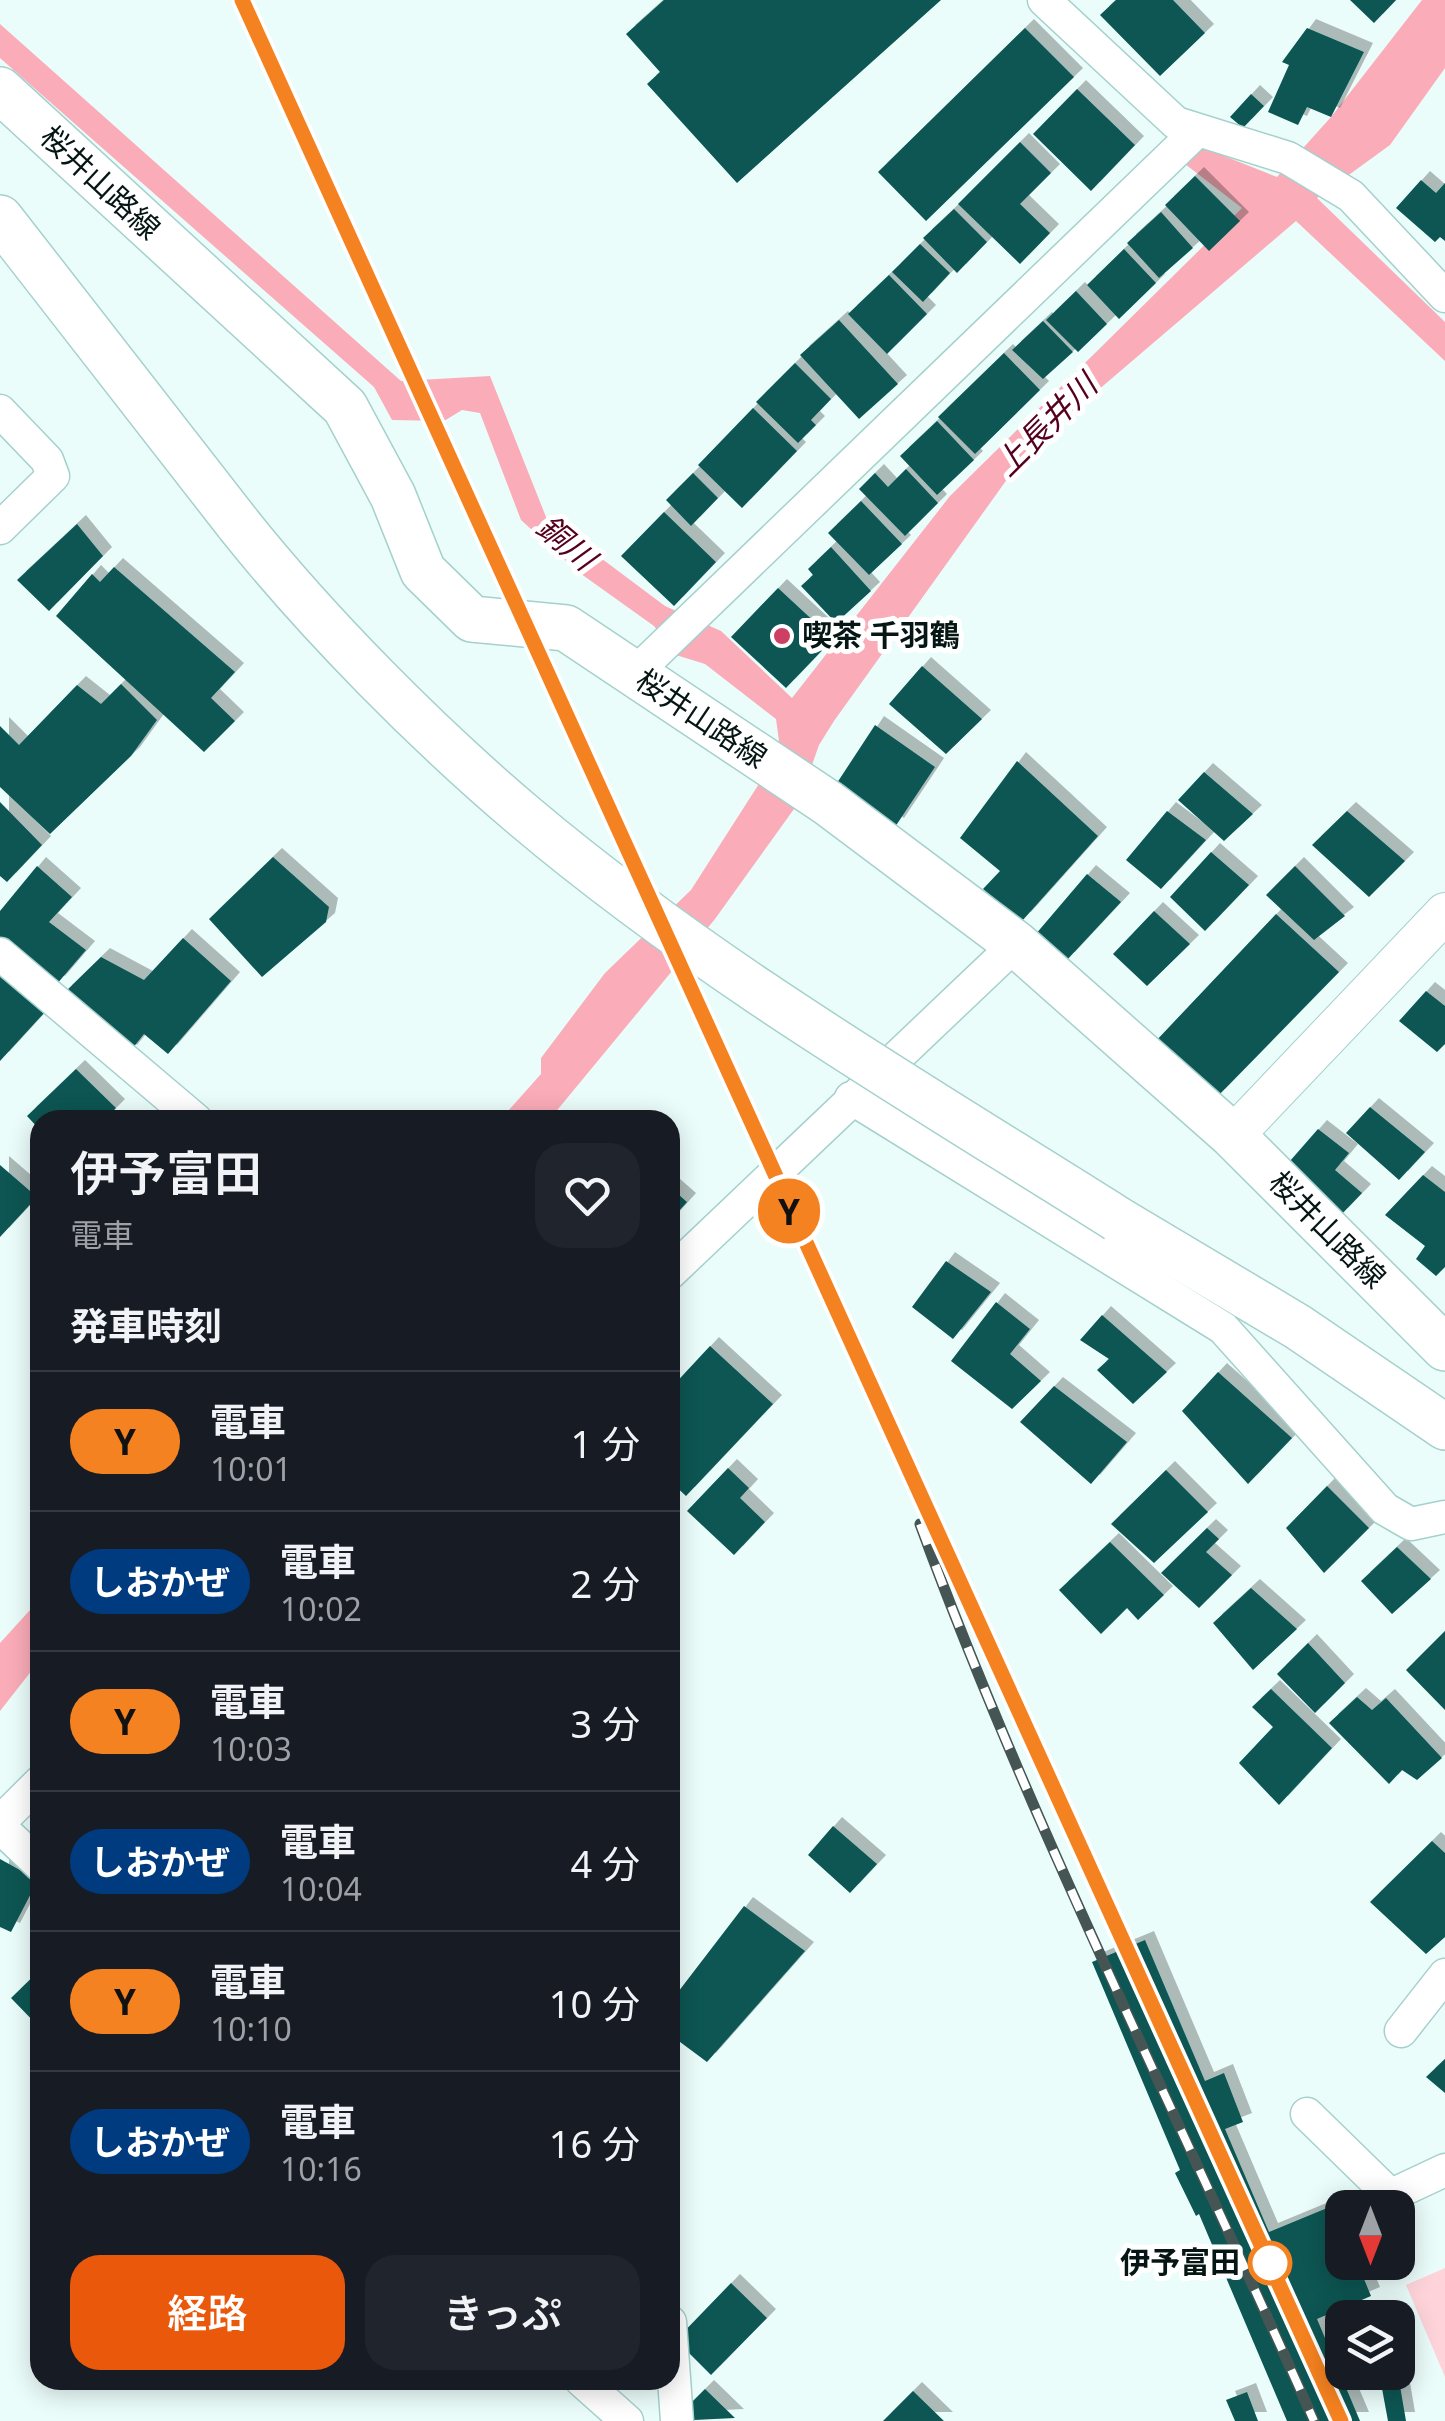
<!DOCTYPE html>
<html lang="ja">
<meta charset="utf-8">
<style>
body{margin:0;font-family:"Noto Sans","Noto Sans JP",sans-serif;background:#20242c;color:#f1f3f6;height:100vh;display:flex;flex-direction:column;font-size:38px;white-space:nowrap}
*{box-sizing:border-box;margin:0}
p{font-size:32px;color:#9ea1a6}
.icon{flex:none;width:55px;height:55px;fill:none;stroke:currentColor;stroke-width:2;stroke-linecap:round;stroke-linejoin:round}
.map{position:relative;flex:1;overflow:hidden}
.sheet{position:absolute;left:30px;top:1110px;width:650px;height:1280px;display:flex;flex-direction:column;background:#171b24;border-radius:30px;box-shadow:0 5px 25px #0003}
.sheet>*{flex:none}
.badge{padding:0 20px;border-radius:32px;font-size:35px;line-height:65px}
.needle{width:65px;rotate:180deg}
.fabs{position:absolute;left:1325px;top:2190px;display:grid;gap:20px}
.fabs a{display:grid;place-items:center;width:90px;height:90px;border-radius:20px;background:#171b24;box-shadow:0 5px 25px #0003;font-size:50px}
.map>.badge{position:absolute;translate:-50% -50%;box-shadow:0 0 0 5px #fff}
h2{padding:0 40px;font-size:38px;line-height:90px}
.round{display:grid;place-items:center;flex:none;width:105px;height:105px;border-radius:30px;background:#20242c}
.head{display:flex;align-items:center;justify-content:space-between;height:170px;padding:0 40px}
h1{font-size:48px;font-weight:600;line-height:75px}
.action{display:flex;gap:20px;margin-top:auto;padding:20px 40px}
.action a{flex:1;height:115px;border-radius:30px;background:#ea580c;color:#fff;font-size:40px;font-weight:600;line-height:115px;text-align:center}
.action a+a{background:#20242c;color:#f1f3f6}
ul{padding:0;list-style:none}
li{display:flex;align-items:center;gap:30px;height:140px;padding:0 40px;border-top:2px solid #363941}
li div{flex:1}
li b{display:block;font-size:38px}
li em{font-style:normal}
li .badge{min-width:110px;font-weight:700;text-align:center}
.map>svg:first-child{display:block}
.green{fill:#fed4da}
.water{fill:#faacb8}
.building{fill:#085752;filter:url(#shadow)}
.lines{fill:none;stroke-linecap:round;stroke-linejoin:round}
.minor-casing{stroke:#a4d1cc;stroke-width:35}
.tertiary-casing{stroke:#a4d1cc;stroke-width:42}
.secondary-casing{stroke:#a4d1cc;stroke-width:48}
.minor{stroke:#fff;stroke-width:32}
.tertiary{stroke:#fff;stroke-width:40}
.secondary{stroke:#fff;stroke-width:45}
.rail-casing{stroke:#445553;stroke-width:11}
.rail{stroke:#fff;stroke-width:8;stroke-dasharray:22;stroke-linecap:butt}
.secondary-bridge-casing{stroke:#a4d1cc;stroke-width:48;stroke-linecap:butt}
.secondary-bridge{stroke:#fff;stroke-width:45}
.line-casing{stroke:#fff;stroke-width:22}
.line{stroke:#f58220;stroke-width:15}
.poi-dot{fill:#ce3f64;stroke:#fff;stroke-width:4}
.stop-dot{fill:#fff;stroke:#f58220;stroke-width:5}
.labels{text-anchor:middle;stroke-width:10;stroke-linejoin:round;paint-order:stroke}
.street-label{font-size:30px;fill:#051614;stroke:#fff}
.poi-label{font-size:30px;font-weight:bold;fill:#051614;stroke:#fff;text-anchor:start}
.stop-label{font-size:30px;font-weight:bold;fill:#051614;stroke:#fff;text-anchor:end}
.water-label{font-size:32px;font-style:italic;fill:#55001e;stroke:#fff}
</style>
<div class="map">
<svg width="1445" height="2421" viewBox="0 0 1445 2421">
<defs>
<filter id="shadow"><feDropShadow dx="9" dy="-9" stdDeviation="0" flood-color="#0004"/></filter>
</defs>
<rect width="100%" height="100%" fill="#ebfdfb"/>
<path class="green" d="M1445,2268V2377L1406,2285Z"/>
<path class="water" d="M1422,0H1445V68L1390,145L1317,198L1445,322V361L1296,221L1028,450L834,721L819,745L799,802L715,919L549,1120H500L541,1074V1058L605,973L691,890L766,773L779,741L776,719L705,664L676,655L654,626L577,571L521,520L480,413L462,410L444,421L392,420L374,387L0,58V24L401,381L490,376L546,517L665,606L721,631L792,698L950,496L1242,208L1185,164L1199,146L1277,177L1331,117Z
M40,1599V1660L0,1711V1643Z"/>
<path class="building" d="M664,0H941L737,183L647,84L660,72L626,34Z
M1116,0H1173L1205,33L1160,76L1100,15Z
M1350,0H1396L1374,23Z
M1025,28L1074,77L926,221L878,172Z
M1307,28L1364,52L1331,117L1307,107L1298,125L1268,112L1289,65L1282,62Z
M1077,89L1135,145L1091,191L1033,134Z
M1251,94L1264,106L1243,128L1230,117Z
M1020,142L1051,173L1020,204L1050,233L1020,264L958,204Z
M1195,176L1240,221L1209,251L1165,205Z
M1421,180L1436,193L1445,183V241L1440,237L1435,242L1396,208Z
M954,209L987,242L957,273L923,238Z
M1161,212L1193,248L1159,278L1127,243Z
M920,244L950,273L923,302L892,272Z
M1124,249L1156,283L1119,319L1087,285Z
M889,275L927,314L887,354L848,314Z
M1076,291L1107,324L1078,352L1046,320Z
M839,320L898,384L859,419L800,355Z
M1043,321L1073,352L1043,379L1012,350Z
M1004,353L1040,390L975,454L938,417Z
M795,363L831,399L811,420L816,425L798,443L756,402Z
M753,408L797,451L742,508L698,465Z
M937,421L974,460L937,495L900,456Z
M906,469L938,503L905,536L859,489L875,473L888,487Z
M693,473L718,498L691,526L666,500Z
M861,501L902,544L869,575L828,533Z
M664,512L716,562L674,606L621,556Z
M77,524L103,556L49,611L17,580Z
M831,547L871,591L836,623L801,586L813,575L808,569Z
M114,567L235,672L211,698L235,721L204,752L56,616L92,574L100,582Z
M778,588L833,639L786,688L731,637Z
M922,666L982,719L946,754L889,704Z
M121,684L157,720L131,756L50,834L0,787V726L19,745L77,685L101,704Z
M875,725L935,767L895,827L835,786Z
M1017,761L1098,836L1022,921L983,889L1000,871L960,838Z
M1204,772L1253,814L1224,841L1178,800Z
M0,802L42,845L7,882L0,876Z
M1167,811L1206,840L1161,889L1126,860Z
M1347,811L1405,861L1369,897L1312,845Z
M1211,852L1249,885L1205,931L1170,897Z
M273,857L329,907L326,922L262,977L209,919Z
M37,866L72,897L49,922L86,950L56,985L0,939V911Z
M1295,866L1345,916L1314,940L1266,895Z
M1087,874L1121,902L1066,961L1035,935Z
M1154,911L1190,944L1147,986L1113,954Z
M1276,914L1339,972L1216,1098L1154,1043Z
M183,938L231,981L168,1054L144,1034L128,1054L63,994L101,957L144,980Z
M0,976L44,1013L0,1061Z
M1426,991L1445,1006V1044L1437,1052L1399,1021Z
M76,1069L116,1108L104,1120H40V1130L27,1116Z
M1370,1107L1425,1152L1399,1180L1346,1133Z
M1318,1129L1349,1153L1335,1170L1362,1193L1339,1217L1283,1169Z
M0,1165L37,1197L0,1237Z
M1423,1175L1445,1192V1267L1436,1276L1416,1259L1425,1246L1385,1215Z
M670,1187L687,1202L670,1221Z
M946,1261L991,1292L953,1339L912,1307Z
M996,1302L1030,1329L1010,1354L1041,1381L1012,1409L951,1361Z
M1102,1315L1167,1372L1133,1404L1097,1370L1109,1359L1080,1340Z
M710,1346L773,1404L686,1496L670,1481V1389Z
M1218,1372L1292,1438L1248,1484L1182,1411Z
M1054,1386L1127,1442L1091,1484L1020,1422Z
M728,1468L749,1488L740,1498L765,1522L734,1555L687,1511Z
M1166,1470L1208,1512L1154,1563L1111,1524Z
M1327,1486L1369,1528L1324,1573L1286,1528Z
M1207,1528L1219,1539L1206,1552L1232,1575L1199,1608L1161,1573Z
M1110,1542L1164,1595L1138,1620L1127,1608L1101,1634L1059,1590Z
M1397,1547L1431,1579L1392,1614L1361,1581Z
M1251,1588L1297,1629L1253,1670L1213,1623Z
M1445,1631V1710L1406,1670Z
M1308,1643L1345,1683L1315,1713L1277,1674Z
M1271,1689L1332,1748L1279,1805L1239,1763L1273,1727L1252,1707Z
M1357,1697L1372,1710L1386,1698L1442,1758L1417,1780L1402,1770L1389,1784L1329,1723Z
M833,1826L877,1864L850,1893L808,1855Z
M1432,1841L1445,1853V1937L1426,1954L1370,1902Z
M0,1859L38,1880L11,1932L0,1927Z
M744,1906L805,1951L707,2062L672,2036L675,1996Z
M1145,1940L1205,2081L1224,2073L1243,2122L1225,2129L1269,2232L1332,2206L1342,2229V2262H1357L1371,2296L1317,2319L1360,2421H1287L1199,2214L1196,2216L1175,2173L1180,2170L1092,1962Z
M40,1970V2028L11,1998Z
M1445,2059V2093L1426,2077Z
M731,2283L767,2318L711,2375L676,2340Z
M1399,2380L1406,2421H1388L1381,2383Z
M705,2389L735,2418L673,2421Z
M913,2391L944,2421H883Z
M1247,2392L1258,2421H1235L1226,2400Z"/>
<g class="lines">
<g class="minor-casing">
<path id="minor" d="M1044,0L1176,123L1288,158L1351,196L1445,296
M0,411L47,460L53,476L0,528
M634,674L1198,130
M0,954L196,1120
M851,1098L1223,1328L1385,1509L1411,1524L1445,1517
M670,1273L1016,944
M0,1822L40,1782
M0,1827L40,1865
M1401,2031L1445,1975
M1307,2114L1390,2195L1388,2208
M1364,2208L1445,2170
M670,2322L677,2421
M581,2380L627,2421"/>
</g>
<g class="tertiary-casing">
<path id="tertiary" d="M1233,1136L1445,913"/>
</g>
<g class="secondary-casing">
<path id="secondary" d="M0,90L345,407L393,496L423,571L472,619L566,628L828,803L1016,944L1233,1136L1445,1348
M0,218L239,525
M1117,1219L1298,1327L1445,1427"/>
</g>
<use href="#minor" class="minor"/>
<use href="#tertiary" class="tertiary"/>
<use href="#secondary" class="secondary"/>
<g class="rail-casing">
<path id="rail" d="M242,0L1341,2421
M920,1524C1033,1831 1182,2123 1314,2421"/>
</g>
<use href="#rail" class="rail"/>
<g class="secondary-bridge-casing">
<path id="secondary-bridge" d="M239,525C318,624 427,734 524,816C706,970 916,1092 1117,1219"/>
</g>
<use href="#secondary-bridge" class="secondary-bridge"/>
</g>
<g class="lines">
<g class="line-casing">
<path id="line" d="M242,0L1341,2421"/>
</g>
<use href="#line" class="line"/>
</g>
<circle class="poi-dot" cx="782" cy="636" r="10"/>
<circle class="stop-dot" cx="1270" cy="2263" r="20"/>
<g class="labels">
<g class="street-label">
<text transform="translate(100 183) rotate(43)" y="10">桜井山路線</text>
<text transform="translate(701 719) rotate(34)" y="10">桜井山路線</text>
<text transform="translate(1327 1230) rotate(45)" y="10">桜井山路線</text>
</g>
<g class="poi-label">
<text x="802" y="646">喫茶 千羽鶴</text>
</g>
<g class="stop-label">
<text x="1240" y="2273">伊予富田</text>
</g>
<g class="water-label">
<text transform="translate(1046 425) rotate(-45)" y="11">上長井川</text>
<text transform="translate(566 543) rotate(40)" y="11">銅川</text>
</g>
</g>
</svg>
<div class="fabs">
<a><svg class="needle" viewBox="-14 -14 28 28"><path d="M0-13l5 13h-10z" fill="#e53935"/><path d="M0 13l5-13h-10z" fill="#9ea1a6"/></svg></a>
<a><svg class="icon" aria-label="layers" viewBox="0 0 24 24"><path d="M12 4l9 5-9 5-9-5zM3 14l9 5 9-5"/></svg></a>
</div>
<b class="badge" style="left:789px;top:1211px;background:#f58220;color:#111">Y</b>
<section class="sheet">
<div class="head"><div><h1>伊予富田</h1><p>電車</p></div><a class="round"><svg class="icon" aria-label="heart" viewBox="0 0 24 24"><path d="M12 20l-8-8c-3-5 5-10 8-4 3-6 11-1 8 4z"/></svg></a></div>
<h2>発車時刻</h2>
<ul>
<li><span class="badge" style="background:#f58220;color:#111">Y</span><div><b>電車</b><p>10:01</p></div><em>1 分</em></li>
<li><span class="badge" style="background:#003b80;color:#fff">しおかぜ</span><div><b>電車</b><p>10:02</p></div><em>2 分</em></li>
<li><span class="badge" style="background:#f58220;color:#111">Y</span><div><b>電車</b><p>10:03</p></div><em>3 分</em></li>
<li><span class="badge" style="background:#003b80;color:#fff">しおかぜ</span><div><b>電車</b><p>10:04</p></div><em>4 分</em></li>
<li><span class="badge" style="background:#f58220;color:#111">Y</span><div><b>電車</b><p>10:10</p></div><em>10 分</em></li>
<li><span class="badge" style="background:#003b80;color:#fff">しおかぜ</span><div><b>電車</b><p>10:16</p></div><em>16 分</em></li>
</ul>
<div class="action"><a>経路</a><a>きっぷ</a></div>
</section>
</div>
